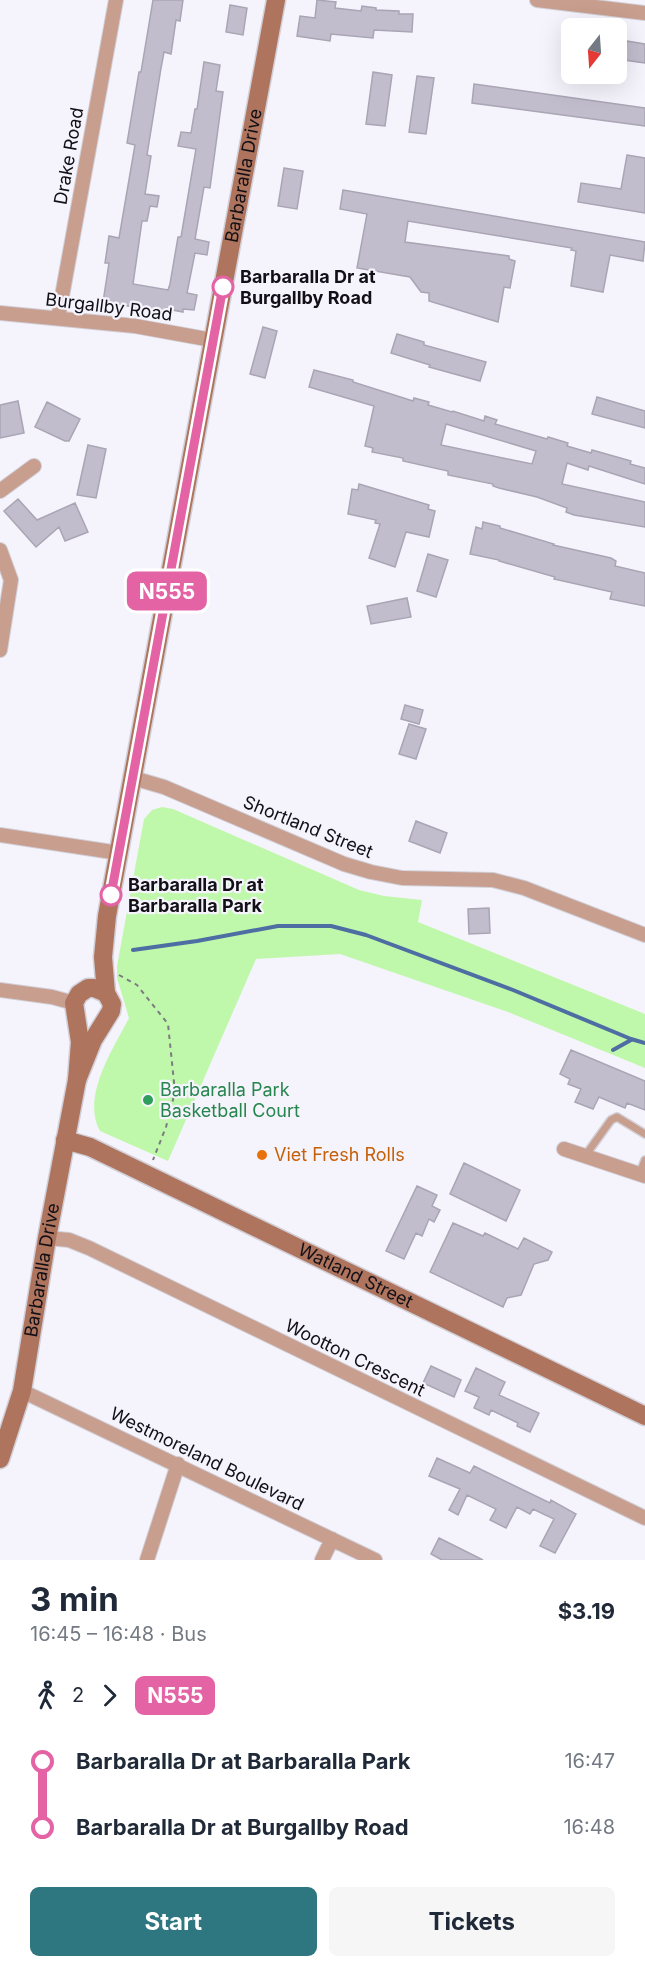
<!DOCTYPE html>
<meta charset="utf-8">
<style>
body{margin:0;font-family:Inter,sans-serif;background:#f6f6f7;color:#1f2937;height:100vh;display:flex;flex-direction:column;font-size:22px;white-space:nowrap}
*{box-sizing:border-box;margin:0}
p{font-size:20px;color:#747a83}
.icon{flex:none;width:33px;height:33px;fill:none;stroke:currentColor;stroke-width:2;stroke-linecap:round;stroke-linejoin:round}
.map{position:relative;height:1560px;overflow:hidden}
.details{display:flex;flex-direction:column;background:#fff;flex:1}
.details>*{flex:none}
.badge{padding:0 12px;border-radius:9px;font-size:21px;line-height:39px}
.needle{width:39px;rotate:197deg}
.controls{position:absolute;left:561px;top:18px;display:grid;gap:12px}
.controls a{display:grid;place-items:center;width:66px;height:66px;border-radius:9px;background:#fff;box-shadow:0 6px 24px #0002;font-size:30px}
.map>.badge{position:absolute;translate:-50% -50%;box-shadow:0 0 0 3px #fff}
.legs{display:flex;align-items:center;gap:9px;height:66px;padding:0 30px;font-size:20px}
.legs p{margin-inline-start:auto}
.summary{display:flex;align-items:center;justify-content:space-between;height:102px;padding:0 30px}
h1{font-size:33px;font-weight:700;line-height:45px}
.primary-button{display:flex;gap:12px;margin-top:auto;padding:12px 30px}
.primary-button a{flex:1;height:69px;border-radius:9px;background:#2f7780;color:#fff;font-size:24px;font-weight:700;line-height:69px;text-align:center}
.primary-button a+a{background:#f6f6f7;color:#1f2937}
ul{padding:0 30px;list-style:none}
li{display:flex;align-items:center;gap:21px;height:66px;font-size:22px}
li i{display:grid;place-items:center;width:9px;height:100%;margin:0 8px;background:currentColor}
li i::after{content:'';width:15px;height:15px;margin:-8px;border:4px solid;border-radius:50%;background:#fff}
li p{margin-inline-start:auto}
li:first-child i{background:linear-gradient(#0000 50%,currentColor 0)}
li:last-child i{background:linear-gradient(currentColor 50%,#0000 0)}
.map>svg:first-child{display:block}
.green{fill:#bff8ab}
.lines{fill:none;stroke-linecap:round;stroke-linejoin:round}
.stream{stroke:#4e6da3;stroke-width:4}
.building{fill:#c2bdcd;stroke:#a9a5b4;stroke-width:1.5;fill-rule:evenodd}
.lane-casing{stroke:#d1cfd7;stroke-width:10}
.street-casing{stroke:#d1cfd7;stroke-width:16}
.secondary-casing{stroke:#d1cfd7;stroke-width:21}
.path{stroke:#7d7b82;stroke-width:2;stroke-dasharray:4.5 4.5;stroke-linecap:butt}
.lane{stroke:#c89e8e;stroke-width:7}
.street{stroke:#c89e8e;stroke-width:14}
.secondary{stroke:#af745d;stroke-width:18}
.line-1-casing{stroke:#fff;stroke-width:14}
.line-1{stroke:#e463a4;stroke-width:9}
.stop-1-dot{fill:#fff;stroke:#e463a4;stroke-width:3}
.leisure-dot{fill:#2e9e5b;stroke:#f5f3fc;stroke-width:2}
.food-dot{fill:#e8710a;stroke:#f5f3fc;stroke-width:2}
.labels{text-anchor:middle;stroke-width:4.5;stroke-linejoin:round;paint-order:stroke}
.street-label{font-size:18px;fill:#121016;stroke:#f5f3fc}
.stop-label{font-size:18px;font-weight:bold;fill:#121016;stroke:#f5f3fc;text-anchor:start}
.leisure-label{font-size:18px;fill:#27864d;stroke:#f5f3fc;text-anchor:start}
.food-label{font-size:18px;fill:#c56008;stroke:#f5f3fc;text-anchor:start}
</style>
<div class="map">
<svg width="645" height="1560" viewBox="0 0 645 1560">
<rect width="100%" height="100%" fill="#f5f3fc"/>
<path class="green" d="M162,807L173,809L359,890L384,896L422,900L418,922L645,1014V1068L508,1012L340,954L256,959L168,1161L100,1131C81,1097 113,1049 129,1018L117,978V966L144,819L152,810Z"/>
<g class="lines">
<path class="stream" d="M133,950L197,941L278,926H331L366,935L513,990L631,1039L645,1043
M613,1050L631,1040"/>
</g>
<path class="building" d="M153,0H183L180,21L176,20L171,54L164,52L161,68L147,155L151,156L145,194L159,196L157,207L150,206L147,221H142L133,284L168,290L170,284L178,237H181L196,149L178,146L181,132L191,133L195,109H197L204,62L220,65L216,91L223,92L210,188L204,187L195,239L209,242L207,255L195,253L187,293L197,295L194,310L183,309V312L167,309V312L103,302L109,263H105L109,236L119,238L135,145L127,143L139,72H141Z
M317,0L336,2L335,8L361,11L362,6L376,8V10L399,11V14H413L412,32L374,30L373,38L331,34L330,41L297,36L300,16L315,18Z
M230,5L247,8L243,35L226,32Z
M627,41L645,44V63L624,60Z
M373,72L392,75L385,126L366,124Z
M417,76L434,78L426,134L409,132Z
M474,84L645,108V126L472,103Z
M627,155L645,158V213L578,202L581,183L621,189Z
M284,168L303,171L297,209L278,206Z
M343,190L645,242L643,261L610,255L603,292L571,286L576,251L571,250L572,248L408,221L405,242L509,256V259L515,261L510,288L504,287L498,322L429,301V293L421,292L410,277L357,268L367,214L340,209Z
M263,327L277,331L265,378L250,374Z
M397,334L424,342V345L486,362L480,381L429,367L430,365L391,353Z
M314,370L353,380V382L413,401L414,398L429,402L428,405L452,412L453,411L484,421L485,416L497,420L495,424L547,439L548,437L568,443L567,446L591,453L592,450L631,461L630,464L645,468V484L589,466L588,470L567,463L562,484L645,502V527L574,515L566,512L567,508L537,497L499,488L493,486V484L448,475V471L403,461V458L372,452L373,448L365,446L374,406L309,387ZM446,424L536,451L532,464L441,445Z
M597,397L645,411V428L592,414Z
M18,401L24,433L0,438V405Z
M47,402L80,419L69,441H65L35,427Z
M88,445L106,449L96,498L77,495Z
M359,484L429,505L428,509L435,511L429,537L406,532L395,567L369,558L380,524L375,523L376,520L348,514L352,489L358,490Z
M18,499L37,520L75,503L88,532L65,541L59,527L36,547L4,511Z
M483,522L500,526V528L554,544L553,545L611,558L616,561L615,566L645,573V606L610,599L612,592L554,579L555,577L499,561V560L470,554L476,527L482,529Z
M428,554L448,560L436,597L417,591Z
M407,598L411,617L371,624L367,606Z
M405,705L423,710L419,724L401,719Z
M409,724L426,729L416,759L399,754Z
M416,821L447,833L440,853L409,841Z
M489,908L490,933L469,934L468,909Z
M571,1050L645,1081V1110L627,1103L625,1108L599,1097L593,1109L575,1102L581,1089L568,1084L570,1079L560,1074Z
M464,1163L520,1190L506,1221L450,1194Z
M417,1186L437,1195L432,1206L440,1210L434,1222L429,1219L422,1236L416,1233L404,1259L386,1251Z
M453,1223L483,1236L485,1233L518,1249L524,1238L552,1252L548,1260L534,1264L521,1295L507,1298L503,1307L430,1272Z
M431,1366L461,1380L454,1397L423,1383Z
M476,1368L505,1382L499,1395L539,1413L530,1432L517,1426L518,1423L491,1410L489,1415L474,1408L479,1397L465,1391Z
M437,1458L470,1473L474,1466L550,1503L551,1500L576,1514L555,1553L540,1546L554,1519L533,1509L530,1514L517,1507L506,1528L490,1520L496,1509L467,1495L458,1515L449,1510L460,1489L429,1476Z
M439,1538L483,1560H442L431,1554Z"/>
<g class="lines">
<g class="lane-casing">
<path id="lane" d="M585,1156L611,1120L617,1117L645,1134
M639,1175L645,1160"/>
</g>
<g class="street-casing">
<path id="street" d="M537,0L645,13
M0,313L135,326L212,340
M58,318L116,0
M0,491L34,466
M0,550L11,580L0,650
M133,778L164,787L344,864L371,872L402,878L493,880L524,888L645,935
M0,835L119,853
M0,990L52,997L74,1003
M564,1149L645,1176
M47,1238L69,1240L89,1248L645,1518
M22,1391L375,1560
M147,1560L178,1464
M322,1560L332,1539"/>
</g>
<g class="secondary-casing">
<g id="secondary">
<path id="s1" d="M77,1080L93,1040L111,1011L112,1004L106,993L103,957L107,916L276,0"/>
<path id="s2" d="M65,1140L90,1147L645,1416"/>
<path id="s3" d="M0,1459L22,1391L47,1238L77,1080L80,1042L74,1003L79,994L88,988H94L106,993"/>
</g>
</g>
<path class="path" d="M119,975L137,985L168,1024L175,1092L166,1127L153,1160"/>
<use href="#lane" class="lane"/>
<use href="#street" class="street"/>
<use href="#secondary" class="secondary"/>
</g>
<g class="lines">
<g class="line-1-casing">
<path id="line-1" d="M111,895L223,287"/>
</g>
<use href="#line-1" class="line-1"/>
</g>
<g class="stop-1-dot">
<circle cx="223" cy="287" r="10"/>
<circle cx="111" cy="895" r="10"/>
</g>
<circle class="leisure-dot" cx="148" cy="1100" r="6"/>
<circle class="food-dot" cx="262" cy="1155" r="6"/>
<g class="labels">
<g class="street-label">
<text transform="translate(69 156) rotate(-80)" y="6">Drake Road</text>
<text dy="6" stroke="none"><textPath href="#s1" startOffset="927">Barbaralla Drive</textPath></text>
<text transform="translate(109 307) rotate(7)" y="6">Burgallby Road</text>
<text transform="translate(308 827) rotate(22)" y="6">Shortland Street</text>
<text dy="6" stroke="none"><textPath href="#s3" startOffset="194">Barbaralla Drive</textPath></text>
<text dy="6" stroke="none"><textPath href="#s2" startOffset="321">Watland Street</textPath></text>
<text transform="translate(355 1358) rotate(26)" y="6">Wootton Crescent</text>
<text transform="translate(207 1459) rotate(26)" y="6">Westmoreland Boulevard</text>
</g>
<g class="stop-label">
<text x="240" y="283">Barbaralla Dr at<tspan x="240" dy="21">Burgallby Road</tspan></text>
<text x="128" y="891">Barbaralla Dr at<tspan x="128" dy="21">Barbaralla Park</tspan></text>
</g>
<g class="leisure-label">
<text x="160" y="1096">Barbaralla Park<tspan x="160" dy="21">Basketball Court</tspan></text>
</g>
<g class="food-label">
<text x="274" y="1161">Viet Fresh Rolls</text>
</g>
</g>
</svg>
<div class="controls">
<a><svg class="needle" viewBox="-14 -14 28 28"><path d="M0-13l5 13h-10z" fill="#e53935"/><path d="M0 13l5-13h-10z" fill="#747a83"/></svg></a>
</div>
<b class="badge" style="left:167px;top:591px;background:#e463a4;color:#fff">N555</b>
</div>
<section class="details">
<div class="summary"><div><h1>3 min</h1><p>16:45 – 16:48 · Bus</p></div><b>$3.19</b></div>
<div class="legs"><svg class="icon" aria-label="walk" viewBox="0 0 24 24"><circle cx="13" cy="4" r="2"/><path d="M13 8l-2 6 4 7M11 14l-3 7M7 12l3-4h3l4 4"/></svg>2<svg class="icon" aria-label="forward" viewBox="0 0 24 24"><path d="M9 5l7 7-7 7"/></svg><b class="badge" style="background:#e463a4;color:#fff">N555</b></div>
<ul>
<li><i style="color:#e463a4"></i><b>Barbaralla Dr at Barbaralla Park</b><p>16:47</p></li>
<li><i style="color:#e463a4"></i><b>Barbaralla Dr at Burgallby Road</b><p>16:48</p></li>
</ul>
<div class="primary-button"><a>Start</a><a>Tickets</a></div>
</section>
